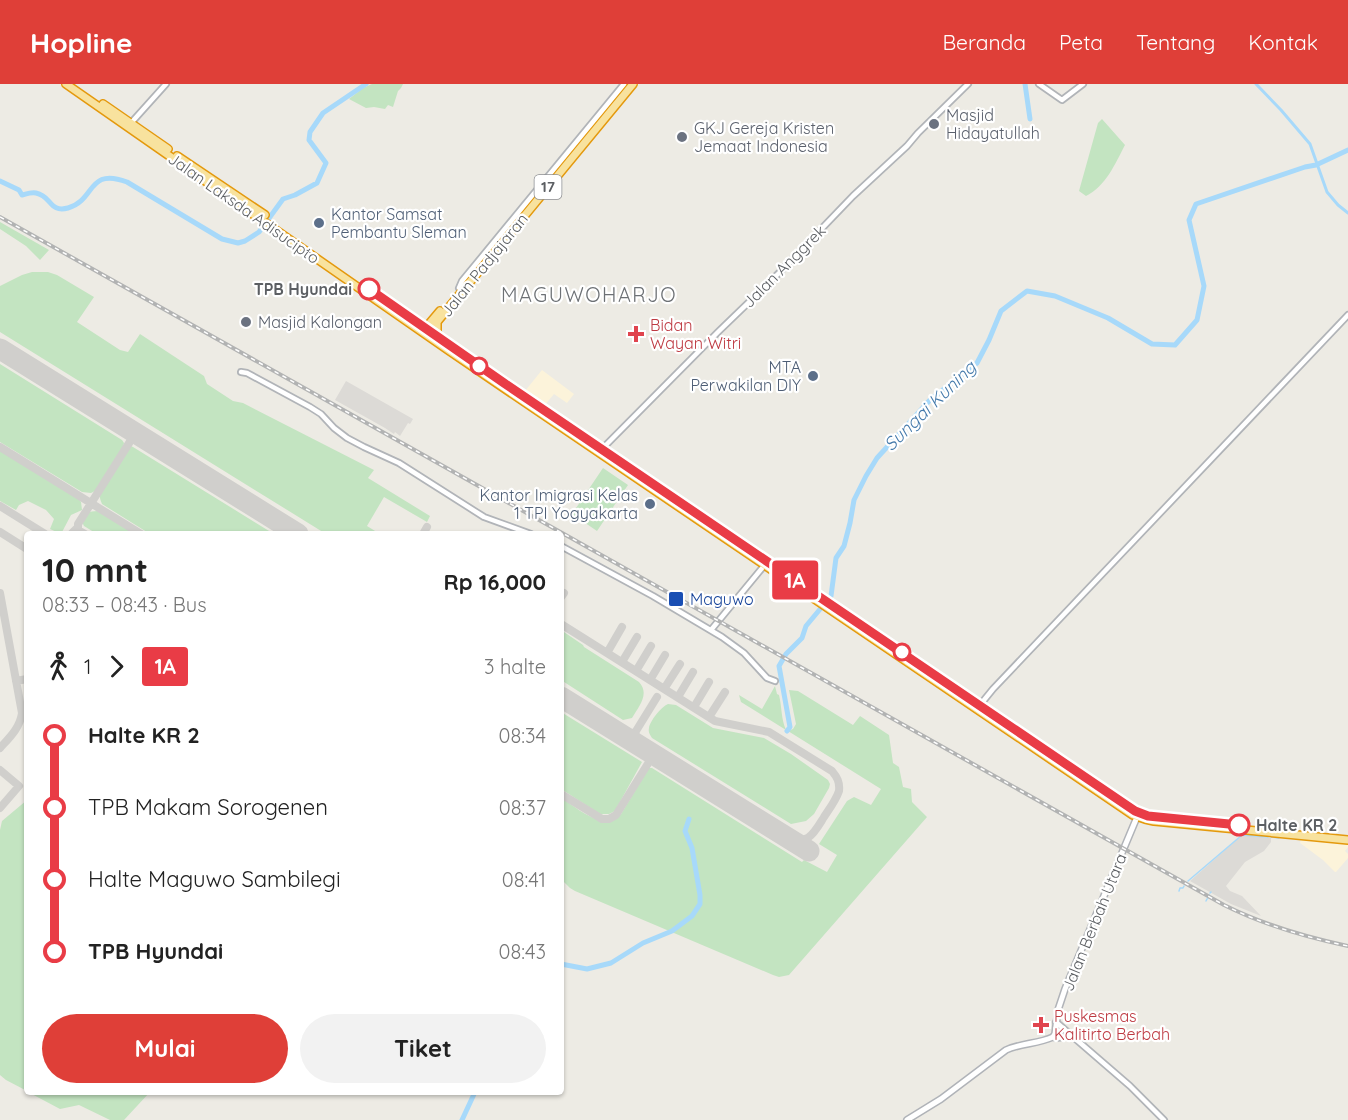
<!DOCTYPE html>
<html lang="id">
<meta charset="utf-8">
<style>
body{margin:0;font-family:Quicksand,sans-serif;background:#f2f2f2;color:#222;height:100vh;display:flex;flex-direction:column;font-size:22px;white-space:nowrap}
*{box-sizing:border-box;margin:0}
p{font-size:20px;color:#767676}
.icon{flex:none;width:33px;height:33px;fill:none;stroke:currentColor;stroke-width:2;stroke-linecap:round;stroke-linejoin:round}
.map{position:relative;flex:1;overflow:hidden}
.side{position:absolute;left:24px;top:447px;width:540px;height:564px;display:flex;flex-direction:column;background:#fff;border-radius:6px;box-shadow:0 2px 4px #0004}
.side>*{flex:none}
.badge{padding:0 12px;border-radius:4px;font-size:21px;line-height:39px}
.map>.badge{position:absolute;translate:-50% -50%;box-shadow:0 0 0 3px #fff}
.legs{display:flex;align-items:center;gap:9px;height:66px;padding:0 18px;font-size:20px}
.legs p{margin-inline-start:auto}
.head{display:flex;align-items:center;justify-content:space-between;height:102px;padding:0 18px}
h1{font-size:33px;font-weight:800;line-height:45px}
.button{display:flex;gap:12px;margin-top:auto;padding:12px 18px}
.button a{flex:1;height:69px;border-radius:36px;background:#df3f38;color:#fff;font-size:24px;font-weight:800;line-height:69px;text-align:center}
.button a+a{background:#f2f2f2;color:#222}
ul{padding:0 18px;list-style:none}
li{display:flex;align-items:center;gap:21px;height:72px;font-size:22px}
li i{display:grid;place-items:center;width:9px;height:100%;margin:0 8px;background:currentColor}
li i::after{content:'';width:15px;height:15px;margin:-8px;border:4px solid;border-radius:50%;background:#fff}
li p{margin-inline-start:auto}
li:first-child i{background:linear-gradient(#0000 50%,currentColor 0)}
li:last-child i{background:linear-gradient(currentColor 50%,#0000 0)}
header{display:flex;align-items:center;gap:36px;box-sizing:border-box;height:84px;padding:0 30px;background:#df3f38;color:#fff}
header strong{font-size:28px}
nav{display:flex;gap:33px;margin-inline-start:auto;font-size:21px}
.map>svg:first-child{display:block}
.commercial{fill:#fcf3da}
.industrial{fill:#dcdad6}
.green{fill:#c3e4c1}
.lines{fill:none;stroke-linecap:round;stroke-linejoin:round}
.stream{stroke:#a7d9fa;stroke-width:1.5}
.canal{stroke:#a7d9fa;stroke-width:3}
.river{stroke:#a7d9fa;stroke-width:5}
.taxiway{stroke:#d0cfcc;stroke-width:8}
.runway{stroke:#d0cfcc;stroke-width:21}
.tertiary-casing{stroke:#b1b4b8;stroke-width:8}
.secondary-casing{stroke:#b0b3b8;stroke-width:8}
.trunk-casing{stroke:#e4990d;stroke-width:10}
.tertiary{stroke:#fff;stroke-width:4.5}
.secondary{stroke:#fff;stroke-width:5}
.trunk{stroke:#f8e29e;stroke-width:7}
.rail-casing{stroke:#b2b3b3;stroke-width:4}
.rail{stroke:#fff;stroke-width:1.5;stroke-dasharray:4.5;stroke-linecap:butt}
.line-1-casing{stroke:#fff;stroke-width:14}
.line-1{stroke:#e93c46;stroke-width:9}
.worship-dot{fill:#6b7280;stroke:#fff;stroke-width:2}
.service-dot{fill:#5c6f8a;stroke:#fff;stroke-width:2}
.stop-1-dot{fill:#fff;stroke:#e93c46;stroke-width:3}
.health-dot{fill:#e0444e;stroke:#fff;stroke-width:2}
.transit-dot{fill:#1a4fb4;stroke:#fff;stroke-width:2}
.labels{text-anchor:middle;stroke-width:4.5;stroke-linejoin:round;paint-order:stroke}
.shield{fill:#fff;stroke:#8d8f92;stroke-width:1.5}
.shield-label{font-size:15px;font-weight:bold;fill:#5c5f63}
.worship-label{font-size:16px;fill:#5b616d;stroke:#fff;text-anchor:start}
.street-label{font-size:16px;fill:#5c5f63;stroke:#fff}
.service-label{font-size:16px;fill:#4e5e75;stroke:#fff;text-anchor:end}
.stop-label{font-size:16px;font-weight:bold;fill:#5c5f63;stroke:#fff;text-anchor:end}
.health-label{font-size:16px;fill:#be3a42;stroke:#fff;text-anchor:start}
.transit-label{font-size:16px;fill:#164399;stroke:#fff;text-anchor:start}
.water-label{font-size:18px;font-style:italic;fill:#457aab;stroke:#fff}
.quarter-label{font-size:20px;letter-spacing:1.5px;fill:#6d7175;stroke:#fff}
</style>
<header>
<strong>Hopline</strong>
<nav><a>Beranda</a><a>Peta</a><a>Tentang</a><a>Kontak</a></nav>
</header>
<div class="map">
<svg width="1348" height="1036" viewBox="0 0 1348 1036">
<rect width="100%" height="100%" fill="#edebe4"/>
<path class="commercial" d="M542,286L574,310L567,319L554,310L544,322L525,307Z
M1301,755L1348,760V763L1345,767L1348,770V774L1336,788H1335L1323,776L1300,759Z"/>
<path class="industrial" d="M346,297L413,335L410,340L408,339L400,352L395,348L394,350L385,344L335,316Z
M1242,751L1271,754V758L1264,767L1245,778L1226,802L1230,807L1242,812L1261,832L1231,820L1190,797Z"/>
<path class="green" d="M372,0H403L401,4L398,7L393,23L388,21L385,25L374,23L366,24L349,15L363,4Z
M1102,35L1125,61C1115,80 1106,102 1086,112L1079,107L1098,39Z
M0,138L49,166L40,176L26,162L0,145Z
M32,188H48L57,191L94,213L77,238L120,266L128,268L140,250L204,292L207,300L233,317L243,319L374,386L368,394L430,432L427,438L384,413L367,442L380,450H326L0,248V202L22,191Z
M0,280L122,356L124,359L123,363L95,407L91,409L82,408L0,358Z
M131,362L133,363L274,450H150L102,420C100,415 99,413 101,407L129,363Z
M0,366L78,414L81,418L82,426L71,431L61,450L50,445L54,435L46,426L28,417L19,421L16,426L0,417Z
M603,384L628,401L597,447L572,430Z
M98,427L102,429L136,450H97L84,442L82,438C86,430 88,427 98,427Z
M561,546L583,561L584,563L639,598C650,610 639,622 632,634L623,636L561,596Z
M775,602L777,610L779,611C782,623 781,635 786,646L741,618L739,611L762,625Z
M789,606L798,607L853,641L860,632L889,651L893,679L899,683L903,703L911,705L912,718L927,733L789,891L779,893L773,891L575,807L570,804L561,795V714C578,724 604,749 621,730L649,684H652L802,778L804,776L827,788L837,771L819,760L847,717L854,713L871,721L881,705L788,647L793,645L796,640Z
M668,620L676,621L713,644L764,654L791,670L828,696L830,700L829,704L814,730L806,737L791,740L652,654C650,650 648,649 649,644C650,637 661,623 668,620Z
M561,628L642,678L615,727L609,730H600L561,705Z
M27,716V1007L6,996L0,991V746L2,737Z
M28,1008H150L124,1036H110L79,1021L60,1025Z"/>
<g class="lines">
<path class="stream" d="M1271,753L1279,754
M1188,797L1242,751L1268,753
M1179,807L1180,804H1183L1184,802
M1210,809L1211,808
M1209,812V811
M1208,814V813
M1206,817L1207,815"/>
<path class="canal" d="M1256,0L1281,26L1310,60L1327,108L1338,121L1348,129"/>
<path class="river" d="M1025,0L1030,35
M0,97L19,106L22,111C26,110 31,108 36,109C52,112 49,129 68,124C96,116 87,83 127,98L222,155L238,159L245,157L259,148L283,115L295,111L317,99L326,79L309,56L310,48L323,29L366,0
M787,647L790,643L779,582L786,570L802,554L806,542L831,512L836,474L844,462L850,439L854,416L866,392L877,374L930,316L977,279L989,256L1001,227L1027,207L1055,212L1108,234L1152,260L1175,261L1197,236L1204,202L1189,136L1196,120L1305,83L1316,81L1348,66
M561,880L587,885L611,879L643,859L672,847L692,832L700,820V811L692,764L685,747L689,735
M462,1036L475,1008"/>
<path class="taxiway" d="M0,259L5,268
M0,363L141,450
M0,422L45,450
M78,446V440L131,356L134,353L140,352
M0,448L27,465
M71,450L76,445L85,450
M423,450L427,443
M0,509L22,629C20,644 9,654 0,664
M561,513L564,509
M561,540L715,637L769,648L832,687C837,693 840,698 839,707C836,716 830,724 824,733C814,749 808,763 786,752
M607,569L622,543
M622,578L637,553
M636,587L651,562
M650,596L665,571
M16,597L27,595
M664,605L680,580
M678,613L693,588
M694,623L709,598
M709,633L725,608
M636,647L634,653L638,661
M624,652H630L636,647L657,613
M647,666L650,671L649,678
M0,686L19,702L0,724
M561,710L602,735H609L616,731L649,678L654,674L661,675"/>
<path class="runway" d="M0,265L298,450
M561,613L809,767"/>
<g class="tertiary-casing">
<path id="tertiary" d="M1039,0L1062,16L1083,0
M131,39L166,0
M459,204L462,197L624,0
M241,288L247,289L310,323L321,330L334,344L347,354L364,363L399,379L484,433L531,450
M602,365L718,248L779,189L853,112L907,62L918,49L968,0
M561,462L653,512L722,553L744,569L767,594L775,597
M711,546L768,477
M980,621L993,605L1348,231
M1056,938L1130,1002L1164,1036
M1053,953L1056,954L1073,952"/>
</g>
<g class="secondary-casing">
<path id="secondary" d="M907,1036L941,1015L1006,966C1021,959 1038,960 1053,953L1055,950L1058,926L1065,905L1137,733"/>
</g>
<g class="trunk-casing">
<path id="trunk" d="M66,0L448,266L1133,731L1145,735L1154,737L1348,756
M103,20L168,65
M177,72L265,131
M401,227L427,245
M437,239V249L442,256
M424,246L440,227
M427,250L633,0"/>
</g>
<use href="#tertiary" class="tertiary"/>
<use href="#secondary" class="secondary"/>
<use href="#trunk" class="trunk"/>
<g class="rail-casing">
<path id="rail" d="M0,133L1224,821C1264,841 1305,853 1348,862"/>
</g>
<use href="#rail" class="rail"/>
</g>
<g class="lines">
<g class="line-1-casing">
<path id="line-1" d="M369,205L504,299L1135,727L1148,732L1239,741"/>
</g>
<use href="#line-1" class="line-1"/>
</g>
<g class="worship-dot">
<circle cx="934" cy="40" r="6"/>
<circle cx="682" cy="53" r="6"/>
<circle cx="246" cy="238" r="6"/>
</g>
<g class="service-dot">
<circle cx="319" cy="139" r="6"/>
<circle cx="813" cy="292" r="6"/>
<circle cx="650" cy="420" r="6"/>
</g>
<g class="stop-1-dot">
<circle cx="369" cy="205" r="10"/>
<circle cx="479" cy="282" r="8"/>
<circle cx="902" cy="568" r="8"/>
<circle cx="1239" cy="741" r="10"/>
</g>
<g class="health-dot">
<path d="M633 241h6v6h6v6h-6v6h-6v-6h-6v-6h6z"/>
<path d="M1038 932h6v6h6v6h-6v6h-6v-6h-6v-6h6z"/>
</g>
<rect class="transit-dot" x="668" y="507" width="16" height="16" rx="3"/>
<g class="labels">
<rect class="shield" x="534.5" y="91" width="27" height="24" rx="4.5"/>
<g class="shield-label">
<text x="548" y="108">17</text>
</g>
<g class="worship-label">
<text x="946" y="37">Masjid<tspan x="946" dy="18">Hidayatullah</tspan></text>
<text x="694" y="50">GKJ Gereja Kristen<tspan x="694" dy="18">Jemaat Indonesia</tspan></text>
<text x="258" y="244">Masjid Kalongan</text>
</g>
<g class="street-label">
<text transform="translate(244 124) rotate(35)" y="6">Jalan Laksda Adisucipto</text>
<text transform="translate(484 181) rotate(-51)" y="6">Jalan Padjajaran</text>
<text transform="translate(784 182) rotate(-45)" y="6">Jalan Anggrek</text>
<text transform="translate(1094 838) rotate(-68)" y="6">Jalan Berbah Utara</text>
</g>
<g class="service-label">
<text x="331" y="136" text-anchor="start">Kantor Samsat<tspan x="331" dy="18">Pembantu Sleman</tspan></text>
<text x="801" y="289">MTA<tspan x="801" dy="18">Perwakilan DIY</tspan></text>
<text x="638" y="417">Kantor Imigrasi Kelas<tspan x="638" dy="18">1 TPI Yogyakarta</tspan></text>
</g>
<g class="stop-label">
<text x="352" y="211">TPB Hyundai</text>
<text x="1256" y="747" text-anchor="start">Halte KR 2</text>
</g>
<g class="health-label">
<text x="650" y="247">Bidan<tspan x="650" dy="18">Wayan Witri</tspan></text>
<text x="1054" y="938">Puskesmas<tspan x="1054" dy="18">Kalitirto Berbah</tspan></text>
</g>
<g class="transit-label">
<text x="690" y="521">Maguwo</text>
</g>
<g class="water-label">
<text transform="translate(930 322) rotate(-44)" y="6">Sungai Kuning</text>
</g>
<g class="quarter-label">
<text x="589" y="218">MAGUWOHARJO</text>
</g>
</g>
</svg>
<b class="badge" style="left:795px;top:496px;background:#e93c46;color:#fff">1A</b>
<section class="side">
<div class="head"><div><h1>10 mnt</h1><p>08:33 – 08:43 · Bus</p></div><b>Rp 16,000</b></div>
<div class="legs"><svg class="icon" aria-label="walk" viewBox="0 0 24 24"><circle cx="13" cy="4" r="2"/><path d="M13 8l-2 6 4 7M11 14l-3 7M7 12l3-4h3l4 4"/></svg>1<svg class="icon" aria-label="forward" viewBox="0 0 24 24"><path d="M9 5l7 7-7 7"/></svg><b class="badge" style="background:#e93c46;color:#fff">1A</b><p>3 halte</p></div>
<ul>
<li><i style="color:#e93c46"></i><b>Halte KR 2</b><p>08:34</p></li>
<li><i style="color:#e93c46"></i><span>TPB Makam Sorogenen</span><p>08:37</p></li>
<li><i style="color:#e93c46"></i><span>Halte Maguwo Sambilegi</span><p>08:41</p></li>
<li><i style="color:#e93c46"></i><b>TPB Hyundai</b><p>08:43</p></li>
</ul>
<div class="button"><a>Mulai</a><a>Tiket</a></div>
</section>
</div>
